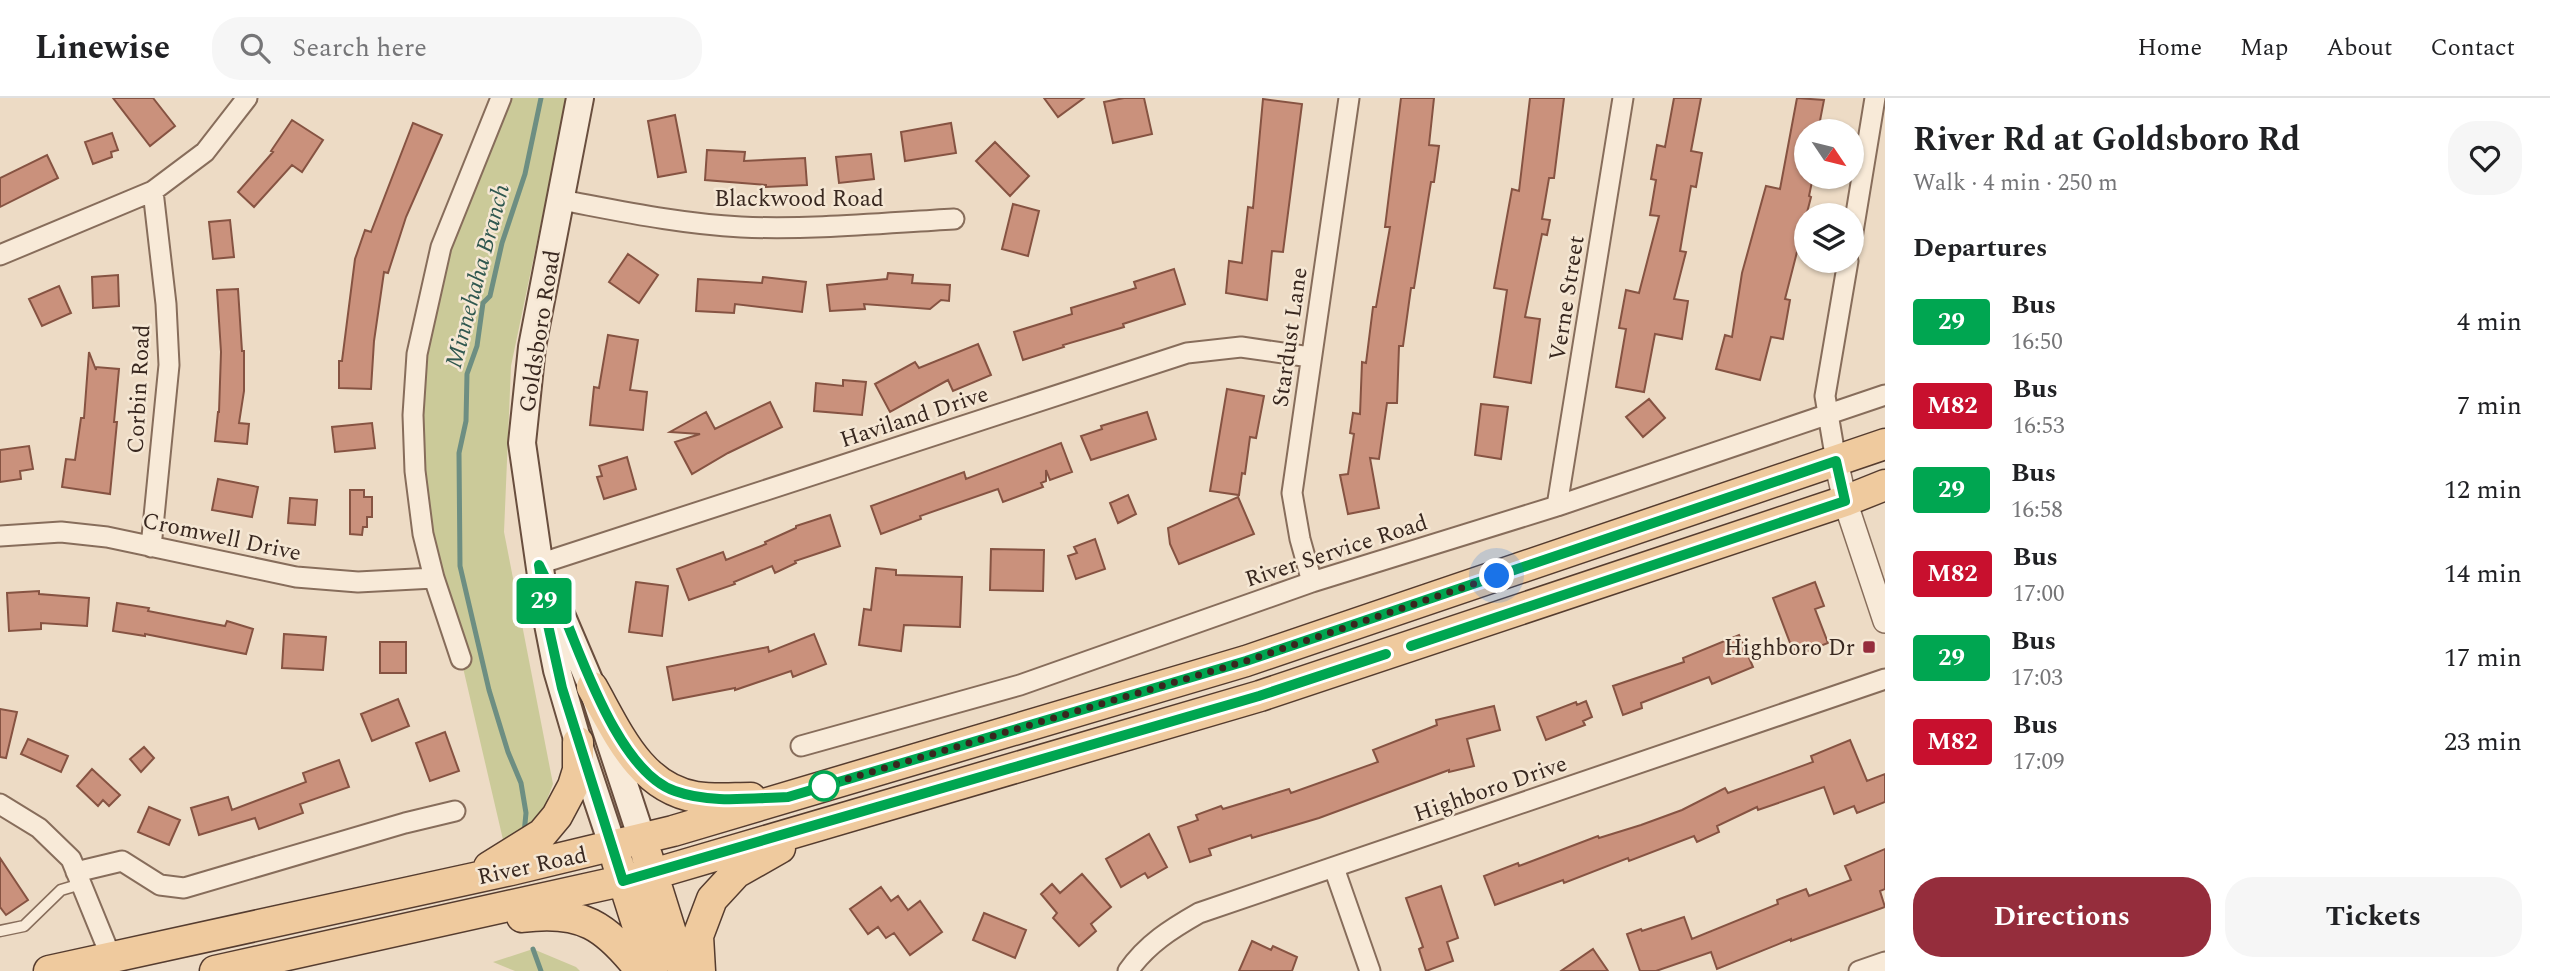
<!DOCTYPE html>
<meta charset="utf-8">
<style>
body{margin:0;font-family:Spectral,serif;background:#f6f6f6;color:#202124;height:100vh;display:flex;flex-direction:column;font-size:26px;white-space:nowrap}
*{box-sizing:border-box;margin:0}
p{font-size:23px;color:#757577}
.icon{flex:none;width:38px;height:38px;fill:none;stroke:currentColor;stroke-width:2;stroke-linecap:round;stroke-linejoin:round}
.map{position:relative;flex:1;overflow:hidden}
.sheet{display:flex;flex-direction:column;background:#fff;width:665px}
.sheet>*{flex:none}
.badge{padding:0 14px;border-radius:5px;font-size:24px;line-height:46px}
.needle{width:46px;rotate:125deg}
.buttons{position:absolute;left:1794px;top:21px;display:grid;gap:14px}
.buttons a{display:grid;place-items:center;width:70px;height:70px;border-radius:50%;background:#fff;box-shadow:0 2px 5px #0004;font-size:35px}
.you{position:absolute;width:35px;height:35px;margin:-18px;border:5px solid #fff;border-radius:50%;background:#1a73e8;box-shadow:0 0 0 10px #1a73e833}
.map>.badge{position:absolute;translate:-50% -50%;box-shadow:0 0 0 4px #fff}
h2{padding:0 28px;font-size:26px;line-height:63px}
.round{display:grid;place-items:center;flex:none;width:74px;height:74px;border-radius:28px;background:#f6f6f6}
.headline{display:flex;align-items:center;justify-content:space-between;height:119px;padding:0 28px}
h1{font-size:33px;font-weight:700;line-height:52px}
.action{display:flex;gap:14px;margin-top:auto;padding:14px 28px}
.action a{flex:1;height:80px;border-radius:28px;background:#952d3c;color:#fff;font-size:28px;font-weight:700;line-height:80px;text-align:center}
.action a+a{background:#f6f6f6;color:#202124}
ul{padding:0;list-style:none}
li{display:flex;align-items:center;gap:21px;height:84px;padding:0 28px}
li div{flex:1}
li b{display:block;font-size:26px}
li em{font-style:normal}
li .badge{min-width:77px;font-weight:700;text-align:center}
header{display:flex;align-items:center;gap:42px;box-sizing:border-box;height:98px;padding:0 35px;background:#fff;border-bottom:2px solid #e0e0e0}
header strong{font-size:33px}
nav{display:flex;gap:38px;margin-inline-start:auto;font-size:24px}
.search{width:490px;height:63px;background:#f6f6f6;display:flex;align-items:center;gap:18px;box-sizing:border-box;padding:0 24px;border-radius:28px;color:#757577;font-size:26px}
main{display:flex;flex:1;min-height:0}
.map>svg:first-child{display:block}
.green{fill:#cbca99}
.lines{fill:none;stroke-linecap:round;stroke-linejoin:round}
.stream{stroke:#6d8e82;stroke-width:5}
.building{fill:#ca917c;stroke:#865342;stroke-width:2}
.service-casing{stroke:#876d5b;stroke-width:13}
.minor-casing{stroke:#876d5b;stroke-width:23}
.tertiary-casing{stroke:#876d5b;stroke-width:26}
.secondary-casing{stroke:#694e3e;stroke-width:30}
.primary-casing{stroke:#553c2f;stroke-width:33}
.service{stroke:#f8ead8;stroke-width:10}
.minor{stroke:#f8ead8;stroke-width:19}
.tertiary{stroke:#f8ead8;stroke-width:23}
.secondary{stroke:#f8ead8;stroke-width:26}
.primary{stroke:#efca9e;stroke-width:30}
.line-casing{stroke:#fff;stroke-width:16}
.line{stroke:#00a651;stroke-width:10}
.walk{stroke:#38271f;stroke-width:7;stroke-dasharray:0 12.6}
.poi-dot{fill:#952d3c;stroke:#f5e7d4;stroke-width:2.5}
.stop-dot{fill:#fff;stroke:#00a651;stroke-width:3.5}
.labels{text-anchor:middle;stroke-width:5;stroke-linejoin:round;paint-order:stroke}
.street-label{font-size:23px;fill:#38271f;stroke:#f5e7d4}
.poi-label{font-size:23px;fill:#38271f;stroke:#f5e7d4;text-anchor:end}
.water-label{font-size:24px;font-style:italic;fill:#2f574f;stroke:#f5e7d4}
</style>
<header>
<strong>Linewise</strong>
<div class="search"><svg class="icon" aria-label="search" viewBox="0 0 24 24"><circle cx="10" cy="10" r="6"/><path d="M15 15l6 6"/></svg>Search here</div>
<nav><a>Home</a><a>Map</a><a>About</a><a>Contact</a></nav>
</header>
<main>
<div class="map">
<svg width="1885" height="873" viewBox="0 0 1885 873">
<rect width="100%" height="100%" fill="#eddbc5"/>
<path class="green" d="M501,0H567L511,268L504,434L553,686L540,720L504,746L461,561L434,480L413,317L441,149Z
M533,851L576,869L580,873H515L493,864Z"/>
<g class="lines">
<path class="stream" d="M524,736L526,715L521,685L508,654L489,592L460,468L459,355L466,323L467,276L477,248L483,205L490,198L502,145L525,76L541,0
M533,851L541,873"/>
</g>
<path class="building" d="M113,0H153L175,28L150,48Z
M1044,0H1084L1058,19Z
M1124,0H1144L1152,36L1113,45L1104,4Z
M1401,0H1434L1429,47L1439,48L1434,84H1431L1414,190H1411L1403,248H1399L1397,305H1387L1379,361L1370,360L1379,410L1348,416L1340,377L1348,376L1354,336L1350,335L1353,315L1360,316L1362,264L1366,265L1373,209H1376L1390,129H1385Z
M1530,0H1564L1554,80H1549L1542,121L1550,122L1547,137L1542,136L1525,219L1540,221L1531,285L1494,279L1507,192L1494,190L1512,91L1519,93Z
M1674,0H1701L1691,53L1702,55L1696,89L1691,88L1680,153L1686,154L1674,201L1688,203L1682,241L1655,236L1644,294L1616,289L1626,231L1619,230L1626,192L1639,195L1659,118L1650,117L1656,82L1651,81L1657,47L1665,49Z
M1797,0L1824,2L1818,33H1806V79H1813L1809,98L1811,99L1785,201L1790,202L1783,241L1771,239L1760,282L1716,271L1725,237L1732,239L1742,175L1766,88L1780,91Z
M1263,1L1302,6L1283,154L1272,153L1267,202L1226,195L1229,163L1242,165L1248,109L1253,110Z
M675,17L686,74L658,79L648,23Z
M292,22L323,42L302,74L292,67L254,109L238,94L273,54L271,53Z
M413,25L442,37L406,119L388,175L384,174L374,243L371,291L339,290V263H342L355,161L365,132L371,134Z
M951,25L956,55L905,63L901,34Z
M112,35L118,52L111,54L112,59L93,66L85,44Z
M995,44L1029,78L1010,98L976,63Z
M707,52L745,54L744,63L805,60L807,87L766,89V87L705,82Z
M871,56L874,81L839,85L836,59Z
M47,57L58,80L0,109V80Z
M1013,106L1039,113L1028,158L1002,151Z
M230,122L234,159L213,161L209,124Z
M628,156L658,177L639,205L609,184Z
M1174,171L1185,206L1123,226L1124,229L1063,247L1064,249L1023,262L1014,234L1072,216L1071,210L1136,190L1134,184Z
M888,175L913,177L912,185L950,187L949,203L941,202L930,211L864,206L865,211L830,213L827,187L887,181Z
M118,177L119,208L93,210L92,179Z
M763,179L806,184L802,214L735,206L734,215L696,213L698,181L762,185Z
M59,188L71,215L42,228L29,201Z
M238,191L242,253H244V293L239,325L249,326L247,346L215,343L218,314H219L221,254L217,192Z
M608,237L638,242L630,292L647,294L643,332L590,327L594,289L599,290Z
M978,246L991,277L953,293L948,282L890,314L875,286L915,264L919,270Z
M89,254L96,272V269L119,271L114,324H117L110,396L62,389L66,361L75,362L81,320H84Z
M843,282L866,284L862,317L814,313L816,285L843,288Z
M1227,291L1264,298L1256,340L1250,339L1245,376L1242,375L1239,397L1210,393Z
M1649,301L1665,320L1643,339L1626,319Z
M770,304L782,329L728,355L692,376L675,344L700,336L670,334L706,314L715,331Z
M1481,306L1508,309L1501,361L1475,357Z
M1147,314L1156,341L1091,362L1081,338L1102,331L1101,328Z
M372,325L375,350L335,354L332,329Z
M1061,345L1072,374L1050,382L1046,372V383L1041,385L1043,389L1003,404L998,391L920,418L921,421L881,436L871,408L964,374L966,381Z
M29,348L33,371L20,373L21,381L0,384V352Z
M627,359L636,391L604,401L597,379L602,378L599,368Z
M218,381L258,389L252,419L212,412Z
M350,392H364V399H372V419H367V429H363L362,437L350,436Z
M1128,397L1136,416L1118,425L1110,405Z
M1238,399L1254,436L1179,466L1170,446L1168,430Z
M290,400L317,402L315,427L288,425Z
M830,417L840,448L795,463L796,465L775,475L772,468L734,484L735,486L689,502L677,471L723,454L726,462L766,446L765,444L796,430V428Z
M1095,441L1105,471L1076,481L1068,458L1077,455L1074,449Z
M991,451L1044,452L1043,493L990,492Z
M876,470L896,472V477L962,479L960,529L904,527L901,553L859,547L864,511L871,512Z
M636,484L668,488L662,538L629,534Z
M1815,484L1824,508L1815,511L1828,545L1795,558L1773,500Z
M39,493V496L89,500L87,528L41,525V531L9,533L7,495Z
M117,505L149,510L148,513L225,528L227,523L253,531L246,556L145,536V538L113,533Z
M284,536L326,539L323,572L282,570Z
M814,536L826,566L793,579L791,573L735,592V590L673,602L667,569L768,549L769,554Z
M1739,537L1753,569L1712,586L1709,579L1641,605L1642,610L1623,617L1613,588L1684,564L1683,560Z
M380,544H406V575H380Z
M398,601L409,628L372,643L361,616Z
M1586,603L1592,619L1583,623L1585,627L1546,642L1537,619L1576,604L1577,607Z
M1494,608L1500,632L1467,641L1474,668L1449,674V672L1319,720L1252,740L1251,737L1209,751L1211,757L1190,764L1178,729L1198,722L1196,717L1221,708L1223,711L1289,691L1291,695L1378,664L1373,652L1437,627L1436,622Z
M0,611L17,614L6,660L0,659Z
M445,634L459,673L430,683L416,645Z
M28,641L68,658L61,674L21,656Z
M1850,642L1867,683L1885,676V704L1857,715L1854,708L1834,716L1824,689L1758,712L1757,709L1717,728L1719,734L1697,744L1694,738L1629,763L1628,760L1564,785L1563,782L1495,807L1484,778L1518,765L1519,768L1598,738L1599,740L1641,727L1682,712L1725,690L1728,695L1813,664L1811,658Z
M144,649L154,660L141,674L130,661Z
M339,662L349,689L300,706L303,715L259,731L255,720L199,737L191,710L228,699L232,712L306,684L303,675Z
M92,671L120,697L109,708L103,702L98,708L77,688Z
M149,709L180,722L169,747L138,734Z
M1149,736L1167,769L1148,780L1145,775L1121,789L1106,761Z
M1885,751V791L1880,793L1885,809L1791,843V841L1717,871L1711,854L1656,873H1640L1627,836L1641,831L1642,833L1684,819L1692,841L1778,806L1777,802L1806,791L1809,798L1851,782L1845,768Z
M0,760L28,802L6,817L0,809Z
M1082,776L1111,809L1091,826L1096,833L1079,848L1053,820L1057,815L1041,796L1052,786L1060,795Z
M1441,788L1458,840L1447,844L1453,863L1426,873L1419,851L1423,849L1406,800Z
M881,789L891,803L898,798L908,812L920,803L942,834L910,857L894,835L886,840L878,829L868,836L850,811Z
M984,815L1026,832L1015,860L973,842Z
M1252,843L1271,852L1273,848L1297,859L1292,873H1239Z
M1593,851L1608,873H1561Z"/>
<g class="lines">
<g class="service-casing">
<path id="service" d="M0,833L24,828L61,792L81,786"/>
</g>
<g class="minor-casing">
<path id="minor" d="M561,102C620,113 680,126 741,129C812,132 883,125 954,121
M1852,140L1875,0
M0,157L153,93L205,54L247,0
M1836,363L1825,298L1848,163
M1557,408L1623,0
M0,438L61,434L107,439L296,479L358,484L434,480
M151,449L169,267L166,206L153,93
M539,466L1187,255L1241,249L1310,259
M1312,484L1300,441L1292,395L1349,0
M461,561L434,480L423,436L415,373L413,317L417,256L441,149L501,0
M801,648L1020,587L1312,484L1557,408L1885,297
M0,706L39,730L71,761L111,859
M1334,770L1370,873
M76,774L122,763L160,787L184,790L405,725L455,713
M1128,873C1147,846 1171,831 1199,815L1885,581
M1859,873L1885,864"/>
</g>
<g class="tertiary-casing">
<path id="tertiary" d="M1836,363L1845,403L1885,523"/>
</g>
<g class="secondary-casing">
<path id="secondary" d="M580,0L532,249L522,345L548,526L557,572L578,644L613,749
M551,493L592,589L642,741"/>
</g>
<g class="primary-casing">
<path id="primary" d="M592,589C617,633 640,690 696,699C715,702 733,700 751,700
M647,758L683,873
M617,763L652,873
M489,769L542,736L557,718L573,688L578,672V644
M522,819C582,811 606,828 641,873
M49,873L511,772L673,733L1246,563L1885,346
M215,873L653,776L1260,598L1845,403L1885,387
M700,873L698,838L712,801L736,775L780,750"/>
</g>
<use href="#service" class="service"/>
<use href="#minor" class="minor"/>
<use href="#tertiary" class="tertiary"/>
<use href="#secondary" class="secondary"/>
<use href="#primary" class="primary"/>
</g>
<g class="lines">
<g class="line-casing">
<path id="line" d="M1386,556L1259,598L623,783L562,590L548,527L539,467C549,488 560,508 569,530C588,577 624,676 675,693C711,706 751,700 788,699L1246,563L1836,363L1845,403L1411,548"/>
</g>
<use href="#line" class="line"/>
<path class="walk" d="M824,688L1246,563L1497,478"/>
</g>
<rect class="poi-dot" x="1862" y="542" width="14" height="14" rx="3.5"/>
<circle class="stop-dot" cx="824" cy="688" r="14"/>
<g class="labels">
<g class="street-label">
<text x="799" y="108">Blackwood Road</text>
<text transform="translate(1566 200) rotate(-81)" y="8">Verne Street</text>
<text transform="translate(539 233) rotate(-81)" y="8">Goldsboro Road</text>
<text transform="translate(1289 239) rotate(-82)" y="8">Stardust Lane</text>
<text transform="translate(138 291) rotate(-87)" y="8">Corbin Road</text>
<text transform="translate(914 318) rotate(-18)" y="8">Haviland Drive</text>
<text transform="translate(222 438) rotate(12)" y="8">Cromwell Drive</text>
<text transform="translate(1336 452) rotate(-18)" y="8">River Service Road</text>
<text transform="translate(1490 690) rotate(-19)" y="8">Highboro Drive</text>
<text transform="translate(532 767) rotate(-12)" y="8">River Road</text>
</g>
<g class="poi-label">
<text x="1855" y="557">Highboro Dr</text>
</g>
<g class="water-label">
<text transform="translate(477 178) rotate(-75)" y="8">Minnehaha Branch</text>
</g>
</g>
</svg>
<div class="buttons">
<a><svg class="needle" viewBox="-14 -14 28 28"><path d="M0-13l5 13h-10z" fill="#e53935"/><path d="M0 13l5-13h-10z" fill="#757577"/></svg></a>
<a><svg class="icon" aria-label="layers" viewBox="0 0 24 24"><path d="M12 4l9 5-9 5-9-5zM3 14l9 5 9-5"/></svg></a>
</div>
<div class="you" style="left:1497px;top:478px"></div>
<b class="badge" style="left:544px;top:503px;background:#00a651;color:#fff">29</b>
</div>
<section class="sheet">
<div class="headline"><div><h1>River Rd at Goldsboro Rd</h1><p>Walk · 4 min · 250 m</p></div><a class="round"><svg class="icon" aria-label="heart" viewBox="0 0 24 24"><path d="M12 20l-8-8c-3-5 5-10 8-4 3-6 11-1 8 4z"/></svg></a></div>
<h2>Departures</h2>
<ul>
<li><span class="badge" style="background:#00a651;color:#fff">29</span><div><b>Bus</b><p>16:50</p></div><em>4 min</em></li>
<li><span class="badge" style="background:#c8102e;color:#fff">M82</span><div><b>Bus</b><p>16:53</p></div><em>7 min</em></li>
<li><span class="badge" style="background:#00a651;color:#fff">29</span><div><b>Bus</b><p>16:58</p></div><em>12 min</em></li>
<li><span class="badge" style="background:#c8102e;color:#fff">M82</span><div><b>Bus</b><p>17:00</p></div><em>14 min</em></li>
<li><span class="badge" style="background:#00a651;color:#fff">29</span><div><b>Bus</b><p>17:03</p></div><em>17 min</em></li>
<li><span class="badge" style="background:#c8102e;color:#fff">M82</span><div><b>Bus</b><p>17:09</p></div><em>23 min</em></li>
</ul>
<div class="action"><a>Directions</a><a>Tickets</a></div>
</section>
</main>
